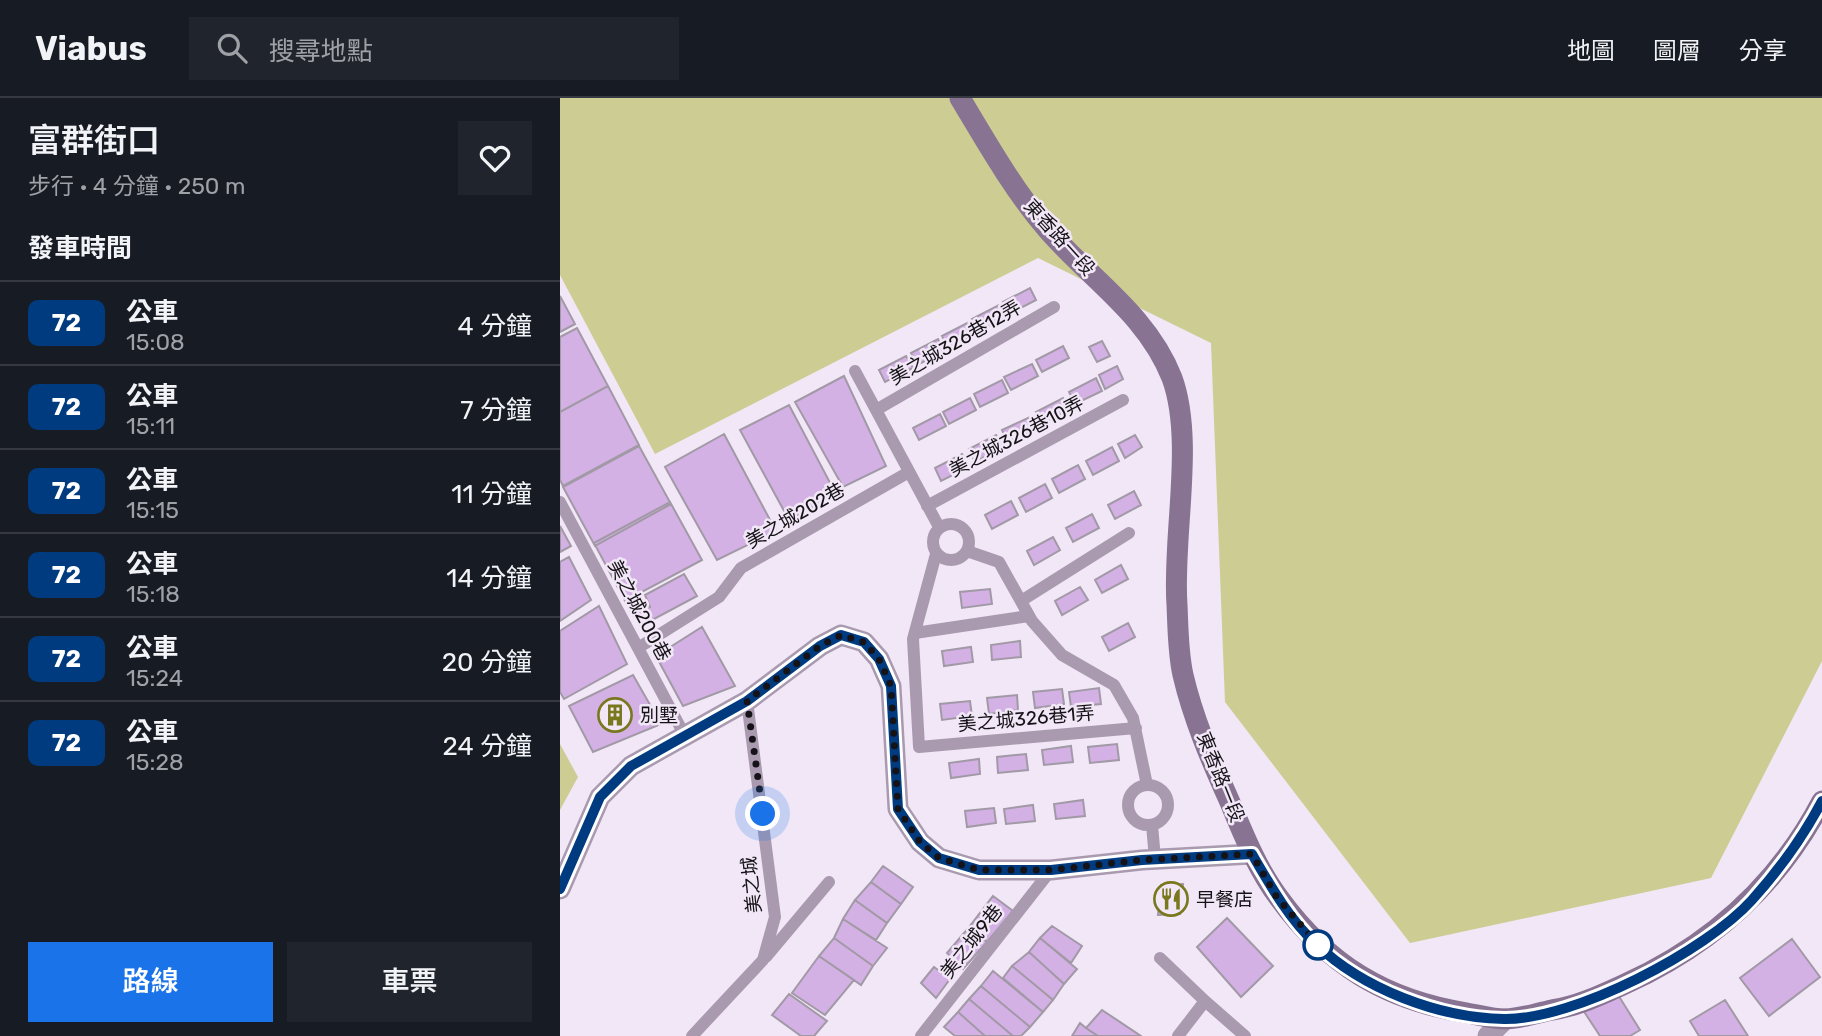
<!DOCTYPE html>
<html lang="zh-TW">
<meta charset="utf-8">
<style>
body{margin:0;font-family:Rubik,"Noto Sans TC",sans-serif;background:#20242c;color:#f1f3f6;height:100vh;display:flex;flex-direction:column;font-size:26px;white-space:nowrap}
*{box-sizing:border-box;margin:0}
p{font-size:23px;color:#9ea1a6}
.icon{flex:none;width:38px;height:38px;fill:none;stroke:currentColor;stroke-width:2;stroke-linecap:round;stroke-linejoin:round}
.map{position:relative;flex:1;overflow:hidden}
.side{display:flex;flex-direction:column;background:#171b24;width:560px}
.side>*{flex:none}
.badge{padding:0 14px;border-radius:10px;font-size:24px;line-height:46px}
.you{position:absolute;width:35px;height:35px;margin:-18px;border:5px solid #fff;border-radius:50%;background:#1a73e8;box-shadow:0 0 0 10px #1a73e833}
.map>.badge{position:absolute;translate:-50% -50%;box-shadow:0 0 0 4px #fff}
h2{padding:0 28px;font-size:26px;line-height:63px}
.round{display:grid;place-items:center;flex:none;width:74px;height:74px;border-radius:0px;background:#20242c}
.headline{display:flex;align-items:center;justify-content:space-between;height:119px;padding:0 28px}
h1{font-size:33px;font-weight:600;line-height:52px}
.cta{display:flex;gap:14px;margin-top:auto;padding:14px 28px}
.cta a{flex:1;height:80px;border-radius:0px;background:#1a73e8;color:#fff;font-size:28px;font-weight:600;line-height:80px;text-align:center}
.cta a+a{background:#20242c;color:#f1f3f6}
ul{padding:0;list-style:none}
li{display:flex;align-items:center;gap:21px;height:84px;padding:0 28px;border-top:2px solid #363941}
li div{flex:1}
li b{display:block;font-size:26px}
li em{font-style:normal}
li .badge{min-width:77px;font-weight:700;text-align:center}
header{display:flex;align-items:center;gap:42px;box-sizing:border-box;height:98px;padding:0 35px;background:#171b24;border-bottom:2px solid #363941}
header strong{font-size:33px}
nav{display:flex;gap:38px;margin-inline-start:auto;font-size:24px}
.search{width:490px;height:63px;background:#20242c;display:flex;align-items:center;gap:18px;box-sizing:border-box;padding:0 24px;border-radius:0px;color:#9ea1a6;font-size:26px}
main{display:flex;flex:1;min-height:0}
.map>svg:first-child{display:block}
.green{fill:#cccc93}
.building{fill:#d3b1e4;stroke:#a299a6;stroke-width:2}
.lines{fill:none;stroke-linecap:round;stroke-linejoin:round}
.lane{stroke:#a99ab0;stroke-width:12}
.street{stroke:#a99ab0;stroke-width:21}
.secondary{stroke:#887393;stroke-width:21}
.line-casing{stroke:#fff;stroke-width:16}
.line{stroke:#003b80;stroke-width:10}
.walk{stroke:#161318;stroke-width:7;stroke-dasharray:0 12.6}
.stop-dot{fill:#fff;stroke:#003b80;stroke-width:3.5}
.labels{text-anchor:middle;stroke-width:5;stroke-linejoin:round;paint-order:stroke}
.street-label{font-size:19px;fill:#161318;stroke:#f1e7f6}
.poi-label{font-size:19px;fill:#161318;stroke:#f1e7f6;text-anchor:start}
</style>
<header>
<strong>Viabus</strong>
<div class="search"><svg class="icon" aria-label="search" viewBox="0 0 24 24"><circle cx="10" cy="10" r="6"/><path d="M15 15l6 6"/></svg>搜尋地點</div>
<nav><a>地圖</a><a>圖層</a><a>分享</a></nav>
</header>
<main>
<section class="side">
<div class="headline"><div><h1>富群街口</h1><p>步行 · 4 分鐘 · 250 m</p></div><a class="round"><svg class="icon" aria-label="heart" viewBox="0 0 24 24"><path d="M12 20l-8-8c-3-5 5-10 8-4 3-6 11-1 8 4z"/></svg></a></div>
<h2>發車時間</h2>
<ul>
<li><span class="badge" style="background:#003b80;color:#fff">72</span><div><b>公車</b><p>15:08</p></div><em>4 分鐘</em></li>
<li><span class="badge" style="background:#003b80;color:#fff">72</span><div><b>公車</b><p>15:11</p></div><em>7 分鐘</em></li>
<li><span class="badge" style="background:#003b80;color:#fff">72</span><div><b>公車</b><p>15:15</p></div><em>11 分鐘</em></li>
<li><span class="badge" style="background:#003b80;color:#fff">72</span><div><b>公車</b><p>15:18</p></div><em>14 分鐘</em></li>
<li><span class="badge" style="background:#003b80;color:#fff">72</span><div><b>公車</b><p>15:24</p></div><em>20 分鐘</em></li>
<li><span class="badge" style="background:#003b80;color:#fff">72</span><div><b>公車</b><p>15:28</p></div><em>24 分鐘</em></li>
</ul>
<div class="cta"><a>路線</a><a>車票</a></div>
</section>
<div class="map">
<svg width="1262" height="938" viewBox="0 0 1262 938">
<rect width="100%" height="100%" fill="#f1e7f6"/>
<path class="green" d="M0,0H1262V563L1151,780L850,845L665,604L651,245L478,160L95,356L0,177Z
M0,646L18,679L0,712Z"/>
<path class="building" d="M470,190L476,202L449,216L443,204Z
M0,198L15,226L0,234Z
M439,207L446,219L418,233L412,221Z
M409,224L415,237L388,250L382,238Z
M17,230L48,288L0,314V239Z
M378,241L384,254L357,267L351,255Z
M542,243L550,258L537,264L529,249Z
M503,248L509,260L482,274L476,262Z
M346,258L353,270L325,284L319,272Z
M472,266L478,278L451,292L444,279Z
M557,268L563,281L545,291L539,277Z
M284,278L326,368L283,389L235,304Z
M536,280L542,293L515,306L509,294Z
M442,282L448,295L420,309L414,296Z
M48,288L79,347L3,388L0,382V314Z
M410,300L416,312L389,326L383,314Z
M503,300L509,312L482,326L476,314Z
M229,307L276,396L229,422L180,332Z
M380,316L386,328L359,342L353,330Z
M470,319L476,331L448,345L442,332Z
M164,336L216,433L157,462L105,369Z
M436,337L442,350L415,364L409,351Z
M575,337L582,349L565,360L558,346Z
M79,348L111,406L35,448L3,389Z
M552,349L559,363L533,377L526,363Z
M402,356L409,369L381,383L375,370Z
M518,367L525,381L499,395L492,381Z
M485,386L492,400L466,414L459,400Z
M574,393L581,407L555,421L548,407Z
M451,403L458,417L432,431L425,417Z
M110,404L142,462L65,503L34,445Z
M532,416L539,430L513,444L506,430Z
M0,428L11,448L0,454Z
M493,439L500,452L474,467L467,453Z
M9,459L31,502L0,523V464Z
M561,467L568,481L542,495L535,482Z
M124,476L137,498L81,528L71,514L90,509L85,497Z
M520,489L528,502L502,517L495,503Z
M430,491L432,506L402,510L400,494Z
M39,508L67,566L4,601L0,594V533Z
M568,525L575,539L549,553L542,539Z
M142,529L175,588L123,608L96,558Z
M460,543L461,559L432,562L431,547Z
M411,549L413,564L384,568L382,553Z
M73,577L101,626L33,654L9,608Z
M539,590L541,606L511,609L509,594Z
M502,591L504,606L475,610L473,594Z
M457,597L458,612L429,616L427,600Z
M410,603L412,618L382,622L380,606Z
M557,646L559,662L530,665L528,649Z
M511,648L513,664L484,667L482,652Z
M466,656L468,672L438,675L437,659Z
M419,661L420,676L391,680L389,665Z
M523,702L525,718L496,721L494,706Z
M473,707L475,723L446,726L444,711Z
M434,710L436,725L407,729L405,713Z
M323,768L353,789L341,806L311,784Z
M311,784L341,806L327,825L295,802Z
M623,786L620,816L598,817L601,787Z
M433,798L453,813L427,844L410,828Z
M295,802L327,825L316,842L283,821Z
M667,820L713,868L681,899L637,849Z
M283,821L327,850L313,868L274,840Z
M410,828L427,844L403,871L387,855Z
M492,828L522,848L511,865L480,840Z
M274,840L313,868L301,887L259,858Z
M480,840L517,871L504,886L469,854Z
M1232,841L1260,879L1209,918L1180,880Z
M469,854L504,886L493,902L452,868Z
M259,858L294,882L265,917L232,895Z
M452,868L493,902L483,914L443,880Z
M374,869L390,881L376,900L361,885Z
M433,873L483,914L470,929L421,888Z
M421,888L470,929L461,938H453L409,901Z
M1055,892L1080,932L1070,938H1040L1023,912Z
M229,896L267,923L254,938H241L212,917Z
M409,901L453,938H425L398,914Z
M1165,902L1188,938H1139L1130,923Z
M542,912L581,938H538L526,930Z
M398,914L425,938H395L384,929Z
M520,925L526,930L538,938H512Z"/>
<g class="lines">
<path class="lane" d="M295,273L379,429
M316,312L494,209
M0,404L125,638
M367,408L563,302
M373 444a18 18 0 1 1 36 0a18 18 0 1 1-36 0Z
M407,453L439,464L472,523L502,557L554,587L573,620L587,687
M376,456L353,541L359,649L576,630
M461,503L569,435
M355,535L469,518
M78,550L159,499L181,470L349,374
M568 707a20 20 0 1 1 40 0a20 20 0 1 1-40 0Z
M592,727L595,761
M206,859L269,784
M600,860L645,903
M132,938L203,862L215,819L187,603
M361,938L491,772
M618,938L645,903L685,938"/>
<path class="street" d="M0,791L40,699L71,668L187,603L260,548L281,537L304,544L319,561L331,588L338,711L360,744L379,760L419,772H491L582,762L692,756
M928,938L945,921"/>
<path class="secondary" d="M400,0C427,45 453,91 487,131C530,181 587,216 612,280C635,343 612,439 617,507C618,529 618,555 623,577C633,620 651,662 669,702C683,735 697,771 719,800C768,867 825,902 907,915C919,917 933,921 945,921C960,921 977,915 992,912C1018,908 1041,897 1065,886C1151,847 1218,787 1262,703"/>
</g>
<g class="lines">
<g class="line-casing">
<path id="line" d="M0,791L40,699L71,668L187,603L260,548L281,537L304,544L319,561L331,588L338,711L360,744L379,760L419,772H491L582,762L692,756C710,787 729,821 756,846C803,891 879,920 944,921C1014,922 1146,853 1192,802C1220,771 1243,739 1262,703"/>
</g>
<use href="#line" class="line"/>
<path class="walk" d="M203,716L187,603L260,548L281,537L304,544L319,561L331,588L338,711L360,744L379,760L419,772H491L582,762L692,756L716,798L758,847"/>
</g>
<defs>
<g id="building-ring" transform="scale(1.75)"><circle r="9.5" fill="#f1e7f6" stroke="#79781e" stroke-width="1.5"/><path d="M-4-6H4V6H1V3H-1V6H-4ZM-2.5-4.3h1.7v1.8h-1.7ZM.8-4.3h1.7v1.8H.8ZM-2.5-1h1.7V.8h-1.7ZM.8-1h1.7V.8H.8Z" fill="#79781e"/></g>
<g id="restaurant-ring" transform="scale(1.75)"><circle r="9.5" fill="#f1e7f6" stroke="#79781e" stroke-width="1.5"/><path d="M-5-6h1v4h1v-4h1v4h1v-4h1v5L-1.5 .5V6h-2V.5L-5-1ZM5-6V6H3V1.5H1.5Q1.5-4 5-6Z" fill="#79781e"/></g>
</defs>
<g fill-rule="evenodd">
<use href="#building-ring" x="55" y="617"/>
<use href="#restaurant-ring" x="611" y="801"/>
</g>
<circle class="stop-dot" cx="758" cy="847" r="14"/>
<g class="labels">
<g class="street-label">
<text transform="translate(500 139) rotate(48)" y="7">東香路一段</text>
<text transform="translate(395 244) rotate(-30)" y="7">美之城326巷12弄</text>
<text transform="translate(456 338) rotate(-28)" y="7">美之城326巷10弄</text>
<text transform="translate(235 417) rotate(-30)" y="7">美之城202巷</text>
<text transform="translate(80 512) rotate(62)" y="7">美之城200巷</text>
<text transform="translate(466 620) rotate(-5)" y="7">美之城326巷1弄</text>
<text transform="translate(661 679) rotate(68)" y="7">東香路一段</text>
<text transform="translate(191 787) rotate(-96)" y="7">美之城</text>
<text transform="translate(411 843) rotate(-52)" y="7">美之城9巷</text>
</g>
<g class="poi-label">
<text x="80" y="624">別墅</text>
<text x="636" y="808">早餐店</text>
</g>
</g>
</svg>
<div class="you" style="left:203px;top:716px"></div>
</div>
</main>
